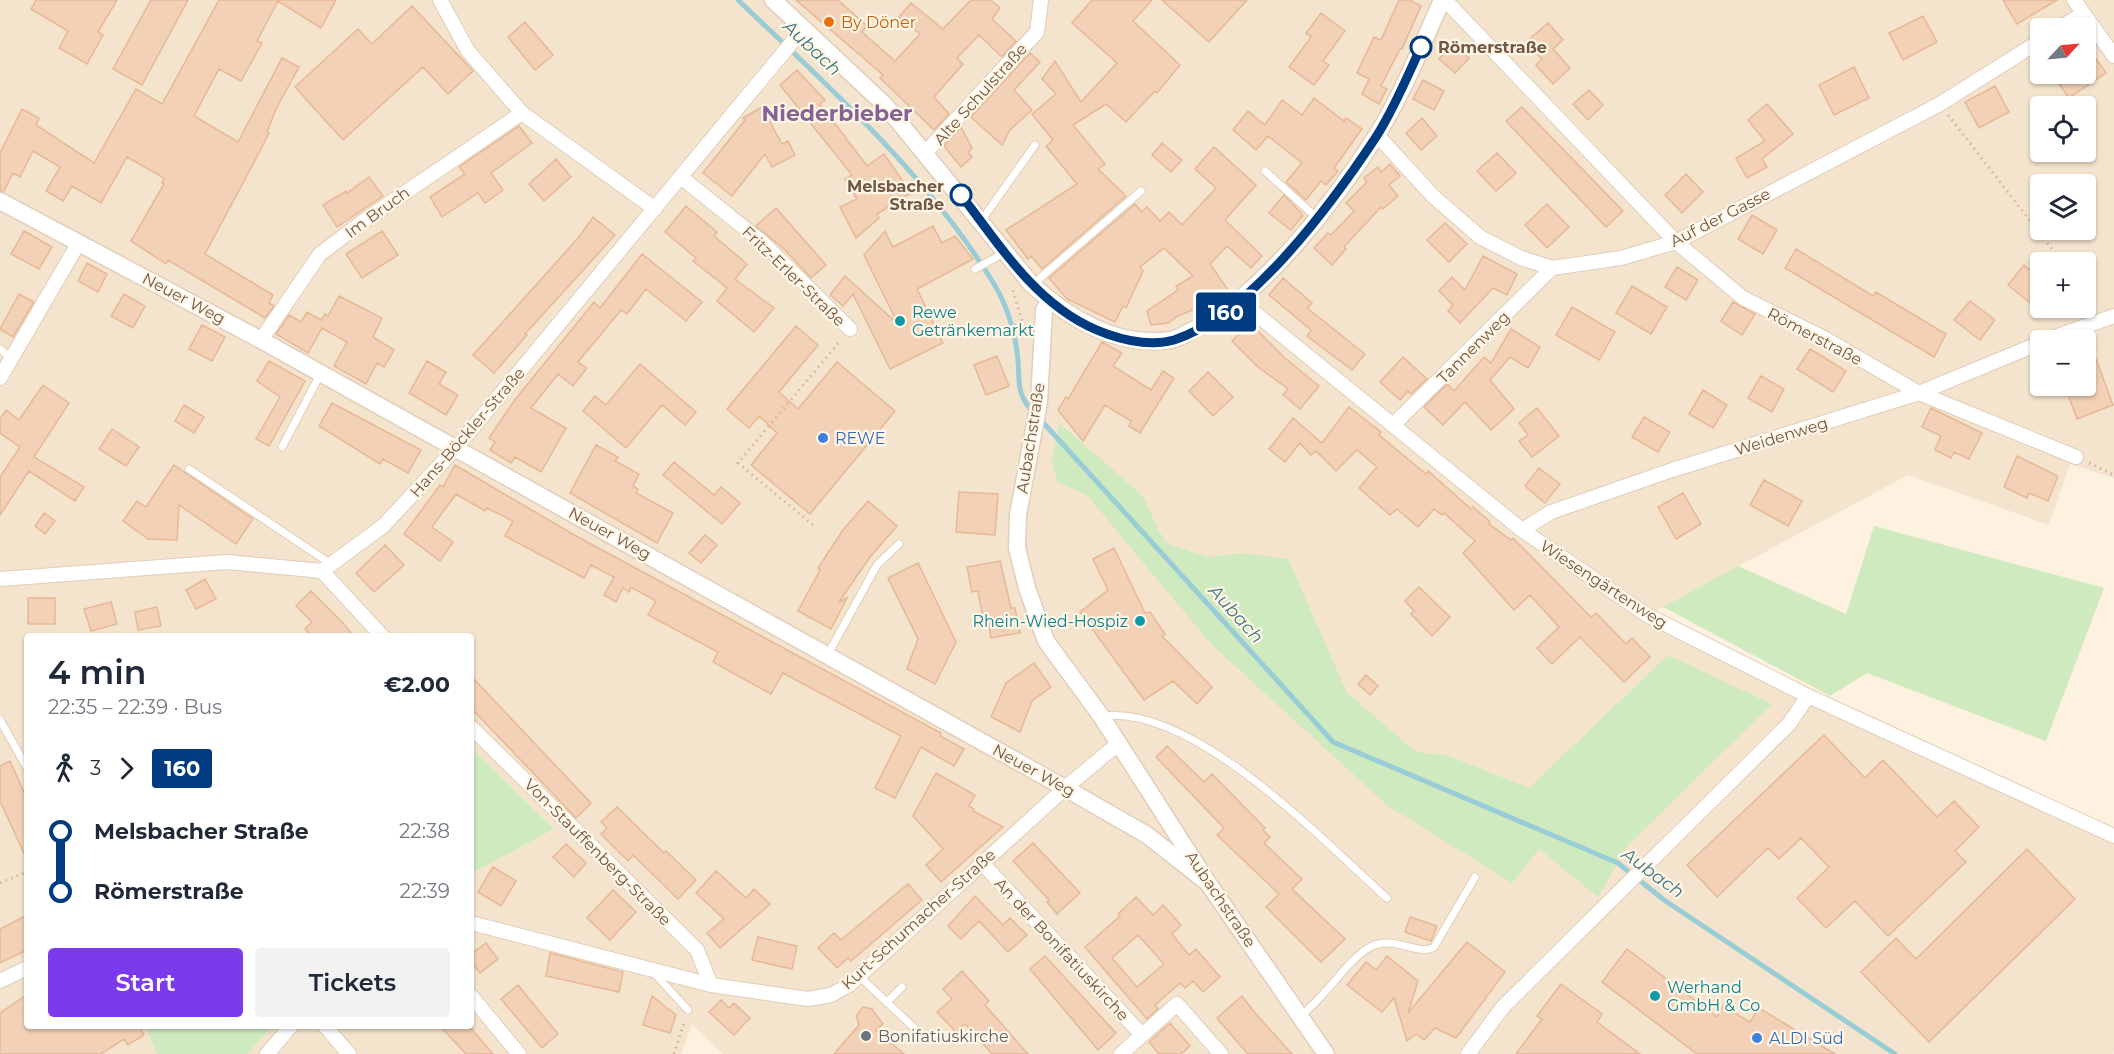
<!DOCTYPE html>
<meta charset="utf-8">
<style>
body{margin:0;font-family:Montserrat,sans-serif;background:#f2f2f3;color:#1f2937;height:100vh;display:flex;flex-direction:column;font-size:22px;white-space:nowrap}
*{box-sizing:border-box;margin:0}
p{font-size:20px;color:#747a83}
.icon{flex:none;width:33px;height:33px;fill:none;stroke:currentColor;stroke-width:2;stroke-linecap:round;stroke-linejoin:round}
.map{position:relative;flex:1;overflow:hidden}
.drawer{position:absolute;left:24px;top:633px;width:450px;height:396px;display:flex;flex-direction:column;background:#fff;border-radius:6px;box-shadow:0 2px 4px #0004}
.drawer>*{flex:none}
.badge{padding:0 12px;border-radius:4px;font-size:21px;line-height:39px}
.needle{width:39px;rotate:64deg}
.tools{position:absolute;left:2030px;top:18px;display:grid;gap:12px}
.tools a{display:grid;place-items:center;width:66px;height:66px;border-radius:6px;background:#fff;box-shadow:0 2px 4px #0004;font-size:30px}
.map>.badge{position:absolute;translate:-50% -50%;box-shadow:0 0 0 3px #fff}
.legs{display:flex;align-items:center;gap:9px;height:66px;padding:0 24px;font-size:20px}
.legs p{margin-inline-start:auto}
.headline{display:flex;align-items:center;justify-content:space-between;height:102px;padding:0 24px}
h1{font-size:33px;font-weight:600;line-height:45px}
.cta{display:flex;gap:12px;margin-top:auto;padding:12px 24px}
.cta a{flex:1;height:69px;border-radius:6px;background:#7c3aed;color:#fff;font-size:24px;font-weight:600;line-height:69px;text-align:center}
.cta a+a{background:#f2f2f3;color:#1f2937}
ul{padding:0 24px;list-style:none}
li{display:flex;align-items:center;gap:21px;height:60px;font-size:22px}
li i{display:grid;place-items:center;width:9px;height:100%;margin:0 8px;background:currentColor}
li i::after{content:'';width:15px;height:15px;margin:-8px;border:4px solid;border-radius:50%;background:#fff}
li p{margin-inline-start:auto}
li:first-child i{background:linear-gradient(#0000 50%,currentColor 0)}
li:last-child i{background:linear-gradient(currentColor 50%,#0000 0)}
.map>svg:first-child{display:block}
.residential{fill:#f4e4cd;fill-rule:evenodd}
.green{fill:#ceeabe}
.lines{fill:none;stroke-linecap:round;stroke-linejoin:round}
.stream{stroke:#9accd8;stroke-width:5}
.building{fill:#f3d1b6;stroke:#e6b896;stroke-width:1.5;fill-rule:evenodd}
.service-casing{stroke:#e1cebb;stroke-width:9}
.minor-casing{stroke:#e1cebb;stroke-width:16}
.tertiary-casing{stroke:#e1cebb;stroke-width:19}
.path{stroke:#d7b49a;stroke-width:3;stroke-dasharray:1.5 4.5;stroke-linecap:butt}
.service{stroke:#fff;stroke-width:7}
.minor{stroke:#fff;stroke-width:14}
.tertiary{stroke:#fff;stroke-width:16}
.line-1-casing{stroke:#fff;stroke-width:14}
.line-1{stroke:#003b80;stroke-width:9}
.food-dot{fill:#e8710a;stroke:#fff6e6;stroke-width:2}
.stop-1-dot{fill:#fff;stroke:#003b80;stroke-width:3}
.culture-dot{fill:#0f9aa8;stroke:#fff6e6;stroke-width:2}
.shop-dot{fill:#3f7fe0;stroke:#fff6e6;stroke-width:2}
.worship-dot{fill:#6b7280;stroke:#fff6e6;stroke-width:2}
.labels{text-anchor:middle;stroke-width:4.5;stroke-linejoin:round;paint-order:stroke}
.food-label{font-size:16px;fill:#c56008;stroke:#fff6e6;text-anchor:start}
.stop-label{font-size:16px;font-weight:bold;fill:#735846;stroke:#fff6e6;text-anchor:start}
.street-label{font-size:16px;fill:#735846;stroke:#fff6e6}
.culture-label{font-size:16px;fill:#0d838f;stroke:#fff6e6;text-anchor:start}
.shop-label{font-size:16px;fill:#366cbe;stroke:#fff6e6;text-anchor:start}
.worship-label{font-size:16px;fill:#5b616d;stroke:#fff6e6;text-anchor:start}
.water-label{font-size:18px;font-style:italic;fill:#407988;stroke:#fff6e6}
.district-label{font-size:22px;font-weight:bold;fill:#876297;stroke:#fff6e6}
</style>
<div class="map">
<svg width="2114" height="1054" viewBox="0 0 2114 1054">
<rect width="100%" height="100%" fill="#fdf2df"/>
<path class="residential" d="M0,0H2114V478L2070,464L2049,525L1908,475L1648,615L2114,836V1052L2113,1054H723L692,1025L681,1054H247L272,1026H471V874L554,829L471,747V636H27V1026H145L157,1054H0ZM2040,28H2085V74H2040ZM2040,106H2085V152H2040ZM2040,184H2085V230H2040ZM2040,262H2085V308H2040ZM2040,340H2085V386H2040Z"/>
<path class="green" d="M1059,423L1143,496L1158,530L1168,544L1209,557L1244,553L1288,559L1347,693L1416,752L1446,755L1529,788L1668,655L1772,704L1627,846L1598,897L1539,849L1512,883L1388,806L1212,645L1087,495L1057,482L1052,461Z
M1874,526L2104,588L2046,741L1867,673L1830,696L1663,607L1738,566L1846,614Z
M471,747L554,829L471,874Z
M145,1026H272L247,1054H157Z"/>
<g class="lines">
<path class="stream" d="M738,0C830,88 927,174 994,284C1006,304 1014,328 1017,352C1021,378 1014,391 1032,411
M1039,418L1333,742L1618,863L1664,900L1895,1054"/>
</g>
<path class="building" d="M36,0H117L98,32L103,35L87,64L59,48L68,31L31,9Z
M151,0H188L142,85L113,69Z
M219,0H336L321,28L278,1L257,41L262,43L241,81L219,69L194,116L238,142L282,58L299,67L276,109L267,132L269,133L259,153L205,254L273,295L269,303L274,306L265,318L168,260L166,264L131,241L164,184L162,183L164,178L127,157L101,203L72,186L63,201L46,191L60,167L33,151L20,177L13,173L4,191H0V153L22,109L39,118L36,125L94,163L136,89L162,104Z
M796,0H838L867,26L862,32L895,61L920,34L899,17L911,3L943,29L971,0H991L1000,8L992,19L1016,41L1002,57L979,35L957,58L963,64L934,97L949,114L934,130L880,78L883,75Z
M1092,0H1152L1133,21L1180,65L1157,93L1155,91L1126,122L1106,104L1073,125L1105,164L1098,169L1126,196L1042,269L1031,256L1028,259L1006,230L1077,184L1046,146L1053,140L1032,114L1056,94L1042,79L1055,61L1081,102L1117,63L1072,23Z
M1162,0H1247L1209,42Z
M1399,0H1409L1421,6L1402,49H1400L1381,86L1387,89L1379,104L1362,94L1369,79L1357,73L1374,37L1381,40Z
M2003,0H2057L2017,24Z
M412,6L473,71L448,94L423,67L343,140L295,87L358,29L372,44Z
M1321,13L1345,31L1323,61L1329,65L1314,85L1289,67L1311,37L1306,33Z
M1923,16L1937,42L1903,60L1889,33Z
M525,22L553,55L535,70L508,37Z
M1548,23L1563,40L1553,49L1570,68L1553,84L1536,65L1542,59L1526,42Z
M2085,43L2106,73L2069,98L2052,74H2085Z
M1453,44L1469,58L1455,73L1439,59Z
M1030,53L1040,62L1014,90L1032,110L1010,130L1002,145L971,117Z
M1854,67L1869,98L1834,115L1819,85Z
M797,70L825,100L820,104L867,166L884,154L911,193L877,214L879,218L856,238L840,207L857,199L845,179L852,175L780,85Z
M1423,80L1444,91L1434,110L1413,99Z
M1995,86L2009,112L1979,128L1965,102Z
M1589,90L1603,105L1588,120L1573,104Z
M1314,98L1344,121L1346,118L1362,129L1334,168L1338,171L1326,185L1321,181L1306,200L1286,182L1302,163L1268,136L1256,150L1233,130L1248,111L1265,125L1282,100L1302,115Z
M1767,104L1793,134L1762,159L1767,167L1747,178L1736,158L1765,141L1748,120Z
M762,107L782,144L788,141L795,155L772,167L765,154L732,196L703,173L745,120L743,118Z
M1522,107L1623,211L1606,227L1506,121Z
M1422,118L1437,136L1421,150L1406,133Z
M519,126L532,143L491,173L503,190L485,203L478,193L442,217L430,197L465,174L459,167Z
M961,127L972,148L968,152L972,157L961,167L944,146Z
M1162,143L1182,160L1171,172L1152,155Z
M1214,147L1256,185L1225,220L1262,256L1251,268L1227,246L1210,264L1228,290L1207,304L1178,316L1168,323L1151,325L1147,311L1178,290L1176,286L1193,276L1164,248L1140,267L1143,271L1126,308L1123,306L1115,322L1067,299L1049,278L1135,204L1142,212L1147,207L1160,221L1169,212L1182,225L1216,188L1195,169Z
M1497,153L1516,173L1496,191L1477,171Z
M556,159L571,177L544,201L529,184Z
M1390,164L1400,176L1389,185L1398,196L1383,209L1381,207L1344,247L1346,249L1332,265L1314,248L1328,233L1331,235L1354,211L1346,203L1367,182L1364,178L1378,167L1381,172Z
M1686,174L1703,192L1682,213L1665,195Z
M369,177L383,196L337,227L323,205L346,191L347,193Z
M1284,195L1303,215L1291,230L1269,213Z
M1547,204L1569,227L1547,248L1525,225Z
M686,206L717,232L714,236L747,264L735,279L774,308L754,332L717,301L727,288L693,261L696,258L665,232Z
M776,208L826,265L811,278L785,250L756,226Z
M1752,215L1777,230L1763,254L1738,239Z
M593,217L615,235L525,334L527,335L494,373L473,355L579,237Z
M1445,223L1467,244L1449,262L1427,240Z
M933,226L942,243L955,236L973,259L917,289L943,343L890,369L853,294L843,306L830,295L845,276L898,324L864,255L885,231L893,247Z
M24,231L52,247L39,269L11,254Z
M382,231L398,255L362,278L346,254Z
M1796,249L1873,296L1876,292L1946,334L1934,357L1785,268Z
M642,254L702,302L686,321L646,289L627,314L621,310L578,362L587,368L573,386L558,374L531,408L566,428L541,472L515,457L511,463L490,450L495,442L489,438L514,401L594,302L600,308Z
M1483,256L1517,274L1507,295L1493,288L1460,323L1448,311L1453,305L1439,291L1452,277L1465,290Z
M87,263L107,274L98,292L78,281Z
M2024,265L2040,278V311L2008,285Z
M1677,267L1698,280L1686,300L1665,287Z
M1283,278L1312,303L1307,308L1365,354L1352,370L1307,336L1311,330L1269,295Z
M1632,286L1667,307L1651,334L1616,313Z
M19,294L34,302L13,337L0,329Z
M124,294L145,306L133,328L111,316Z
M339,296L382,318L373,337L394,350L384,367L377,363L366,384L334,366L347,342L322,328L308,353L276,334L289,315L301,322L307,312L321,320L325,314L328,316Z
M1970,301L1995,320L1980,340L1954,320Z
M1733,302L1755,314L1742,335L1721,321Z
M1572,307L1615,332L1599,360L1556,335Z
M1250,323L1285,358L1319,386L1300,409L1283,395L1288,389L1258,367L1232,341Z
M202,325L225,337L212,361L189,349Z
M796,326L818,345L779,392L798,409L837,362L895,411L810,514L751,465L777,433L759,416L749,428L727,409Z
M1511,329L1540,347L1528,368L1510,357L1490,380L1514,409L1491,430L1465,402L1443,425L1424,407L1447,384L1454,391L1484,357L1491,363Z
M2087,335L2113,405L2077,419L2065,386H2085Z
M1102,342L1122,353L1113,366L1151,390L1163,371L1174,378L1140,433L1129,426L1131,421L1105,405L1083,441L1058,410L1066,397L1068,399Z
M1810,349L1846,371L1833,392L1797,369Z
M997,356L1009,386L986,395L974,365Z
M1403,357L1427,379L1411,394L1408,391L1400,400L1380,382Z
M269,361L305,381L269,446L256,439L280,397L257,381Z
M427,361L446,372L439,384L458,395L446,415L409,393Z
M640,364L696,412L685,425L662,405L626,448L583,411L595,396L606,405Z
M1208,372L1233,397L1213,416L1189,391Z
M1761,376L1784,389L1772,412L1748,398Z
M43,385L69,403L34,457L84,487L75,501L29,471L0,515V477L20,447L0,433V419L6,410L19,420Z
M1703,390L1727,405L1713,428L1689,414Z
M332,403L421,450L408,473L383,459L380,464L319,426Z
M184,405L204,417L194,433L175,421Z
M1349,407L1381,432L1379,435L1426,474L1428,471L1471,509L1473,507L1490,522L1489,524L1511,540L1513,538L1591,617L1596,613L1626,644L1632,638L1650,657L1624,682L1580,637L1552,664L1537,648L1559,627L1530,595L1514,610L1463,553L1475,541L1444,513L1442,515L1434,509L1418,527L1397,509L1390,515L1359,488L1377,467L1357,450L1336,471L1316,451L1311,455L1300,443L1285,462L1269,449L1293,418L1322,443Z
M1537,408L1559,436L1532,457L1519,441L1528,435L1519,423Z
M1931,408L1982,433L1969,459L1954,452L1951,458L1935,450L1941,436L1922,427Z
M1644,417L1670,432L1658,452L1632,437Z
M112,429L139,447L126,466L99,449Z
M596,445L618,457L615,461L639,474L633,486L638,489L636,493L673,513L657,543L570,493Z
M2017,456L2058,476L2048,501L2029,493L2027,498L2004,487Z
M674,462L714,495L721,487L740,503L722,524L663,475Z
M174,465L253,519L236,544L179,505L177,540L148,539L123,521L137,501L146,507Z
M455,465L576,536L941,733L940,736L964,749L954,766L921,747L895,798L875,788L901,736L783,673L771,694L713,662L718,652L648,615L656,601L631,587L629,592L623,588L616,602L604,595L614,577L591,565L584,578L505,536L513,521L487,508L485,511L456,494L432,527L453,542L440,561L404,534L440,485L443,487Z
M1539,468L1560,484L1545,503L1525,486Z
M1764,480L1802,501L1788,526L1750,505Z
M959,492L998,494L995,535L956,532Z
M1683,493L1701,524L1676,539L1658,507Z
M868,501L897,526L870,557L839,602L847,598L831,629L798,611L820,570L818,568L843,530Z
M44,513L55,521L45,534L35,526Z
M705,535L717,545L701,563L689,553Z
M385,545L404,565L374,592L356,573Z
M1114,548L1145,613L1150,612L1165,634L1162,636L1212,687L1197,704L1173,681L1144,700L1080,612L1108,590L1093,559Z
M1000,561L1011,608H1015L1020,633L991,638L987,612L982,613L978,591L972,592L967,567Z
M918,563L956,642L935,684L907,669L918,639L888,578Z
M205,579L216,599L196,609L186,590Z
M1419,587L1450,617L1432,636L1411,614L1414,611L1405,601Z
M311,591L343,623L354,636H312L305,629L312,622L296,606Z
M28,598H55V624H28Z
M111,602L117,624L91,631L84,609Z
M157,607L161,626L138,630L135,612Z
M1034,663L1051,687L1032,701L1020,732L991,717L1006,683Z
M1366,675L1378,686L1370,695L1358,684Z
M471,676L591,803L576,818L471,708Z
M1824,735L1865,778L1883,760L1937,817L1954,801L1979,827L1955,851L1966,862L1888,936L1855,901L1826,928L1797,898L1829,867L1801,838L1779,859L1768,848L1717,897L1687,865Z
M1167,746L1204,782L1212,774L1265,828L1263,830L1270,837L1264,843L1302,879L1292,889L1345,939L1321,962L1266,907L1279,894L1217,835L1224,828L1156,757Z
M10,761L27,799V860L0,801V766Z
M936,773L975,795L969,806L974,809L973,811L1003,827L941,882L926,865L943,849L913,816Z
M617,807L664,853L666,851L696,880L678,899L633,855L628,861L601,834L607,828L601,822Z
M1033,843L1080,893L1057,914L1047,902L1049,900L1013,861Z
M566,844L586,863L574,877L553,857Z
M2027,849L2075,899L1929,1042L1861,972L1896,938L1916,959Z
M493,867L516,881L501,906L478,892Z
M716,871L746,898L754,889L770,904L720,948L707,933L724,919L696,893Z
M908,884L922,900L851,961L848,958L837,968L818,948L834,933L841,940Z
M613,890L636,912L610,940L587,918Z
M975,896L1003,925L1010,918L1027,935L1008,952L979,921L961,939L948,926Z
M1136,897L1153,915L1163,905L1181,925L1172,934L1189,955L1196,949L1220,977L1203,992L1193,981L1185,988L1180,983L1155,1005L1158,1009L1147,1019L1085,947L1120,916L1118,914ZM1138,935L1164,964L1137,987L1112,958Z
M27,915V950L0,963V929Z
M1410,917L1437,926L1431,941L1405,932Z
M758,937L797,946L792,969L752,960Z
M1467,942L1505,972L1456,1038L1435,1028L1424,1040L1416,1034L1407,1041L1394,998L1382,1012L1347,985L1366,962L1376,970L1387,956L1418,981L1408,1013Z
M486,943L498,959L480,973L471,961V954Z
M1627,949L1717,1017L1723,1006L1750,1022L1759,1008L1835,1054H1697L1602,982Z
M550,953L623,972L619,992L546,976Z
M1045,956L1116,1033L1098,1050L1030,969Z
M962,971L989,1001L985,1005L1028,1054H992L965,1024L956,1032L937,1012L952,999L943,989Z
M1561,984L1602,1014L1597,1022L1640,1054H1516L1542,1019L1537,1016Z
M518,985L558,1034L542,1048L501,999Z
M27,995V1026H146L141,1029L144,1035L128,1045L124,1039L101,1054H0V1013Z
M652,996L676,1015L670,1033L643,1025Z
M1242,996L1255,1013L1292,1054H1248L1240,1045L1217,1018Z
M721,1000L729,1008L734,1003L750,1018L734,1035L709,1012Z
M863,1007L872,1009L883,1024L876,1030L904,1054H834L859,1025L856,1016Z
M1170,1023L1190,1046L1181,1054H1159L1149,1042Z
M440,1026H469L493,1054H466Z"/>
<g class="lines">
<g class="service-casing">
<path id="service" d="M1265,171L1316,217
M981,221L1035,145
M975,269L1004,253
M1032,285L1141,191
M0,349L12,359
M282,447L321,373
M189,469L331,564
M828,654L877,565L899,544
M1103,716C1195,705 1322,840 1387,898
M0,720L27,768
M654,973L688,1010
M859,976L926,1039
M887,1002L902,987
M1300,1016C1326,997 1346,961 1370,947C1392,934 1420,957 1434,947L1475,877"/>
</g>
<g class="minor-casing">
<path id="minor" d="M440,0L468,51L522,113
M1445,0L1676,242L1743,298L1824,338L1919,393L2076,457
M2074,0L2114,56
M2059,28L2083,14
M1377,135L1433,196L1480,237L1521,258L1552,268L1621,258L1676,242L1940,104L2040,41
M926,152L1037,32L1041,0
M682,178L762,242L850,329
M1240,301L1522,530L1647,615L1808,696L2114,836
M261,340L320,254L365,220L522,113L655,209
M2046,340L2114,316
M0,378L78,244
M1393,425L1552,268
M1522,530L1551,512L1672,470L1919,393L2040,343
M322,571L382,636
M0,579L227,562L322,571L383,526L456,448L803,29
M471,727L697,950L711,985
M982,863L1142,1035
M471,923L711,985L808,999L831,995L849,985L1065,788L1119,743
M0,981L27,968
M471,996L519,1054
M325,1026L349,1054
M267,1054L291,1026
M1121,1054L1177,1004L1221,1054
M1468,1054L1503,1007L1789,724L1808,696"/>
</g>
<g class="tertiary-casing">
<path id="tertiary" d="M773,0L885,105L1032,285C1070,319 1117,348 1170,340C1177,339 1184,335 1191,331C1261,298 1335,201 1377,135C1403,93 1422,45 1442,0
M0,201L261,340L1065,788L1147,835L1208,883
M1050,301L1044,310L1039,402L1018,515L1017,548L1027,588L1046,641L1101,716L1208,883L1326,1054"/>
</g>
<path class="path" d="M1948,115L2062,262
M985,330L1023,324L1012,288
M2089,463L2114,475
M813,525L738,463L841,340
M0,883L27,872
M674,1054L685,1020"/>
<use href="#service" class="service"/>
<use href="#minor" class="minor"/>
<use href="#tertiary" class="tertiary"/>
</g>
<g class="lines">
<g class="line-1-casing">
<path id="line-1" d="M961,195C1002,248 1040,311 1107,334C1127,341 1153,346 1174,340C1250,316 1333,202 1376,137C1394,109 1407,77 1421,47"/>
</g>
<use href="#line-1" class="line-1"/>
</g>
<circle class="food-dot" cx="829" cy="22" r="6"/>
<g class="stop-1-dot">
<circle cx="1421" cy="47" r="10"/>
<circle cx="961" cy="195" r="10"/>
</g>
<g class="culture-dot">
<circle cx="900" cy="321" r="6"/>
<circle cx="1140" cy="621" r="6"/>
<circle cx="1655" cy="996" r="6"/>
</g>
<g class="shop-dot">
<circle cx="823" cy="438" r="6"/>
<circle cx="1757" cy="1038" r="6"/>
</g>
<circle class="worship-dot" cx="866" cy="1036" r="6"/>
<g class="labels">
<g class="food-label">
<text x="841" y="28">By Döner</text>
</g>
<g class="stop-label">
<text x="1438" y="53">Römerstraße</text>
<text x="944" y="192" text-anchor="end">Melsbacher<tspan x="944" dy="18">Straße</tspan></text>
</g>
<g class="street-label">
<text transform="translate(980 94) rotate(-48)" y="6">Alte Schulstraße</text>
<text transform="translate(377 212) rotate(-36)" y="6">Im Bruch</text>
<text transform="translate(1720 217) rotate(-27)" y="6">Auf der Gasse</text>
<text transform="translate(794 276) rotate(44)" y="6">Fritz-Erler-Straße</text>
<text transform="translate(184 298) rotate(28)" y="6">Neuer Weg</text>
<text transform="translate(1815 336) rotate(28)" y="6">Römerstraße</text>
<text transform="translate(1473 347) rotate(-45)" y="6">Tannenweg</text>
<text transform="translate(467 432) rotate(-49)" y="6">Hans-Böckler-Straße</text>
<text transform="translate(1781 436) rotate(-17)" y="6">Weidenweg</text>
<text transform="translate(1030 438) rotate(-81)" y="6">Aubachstraße</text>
<text transform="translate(610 533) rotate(29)" y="6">Neuer Weg</text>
<text transform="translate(1604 584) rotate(33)" y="6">Wiesengärtenweg</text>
<text transform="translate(1034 770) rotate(29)" y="6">Neuer Weg</text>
<text transform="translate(598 852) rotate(45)" y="6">Von-Stauffenberg-Straße</text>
<text transform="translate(1221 899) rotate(56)" y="6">Aubachstraße</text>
<text transform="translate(918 919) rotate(-42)" y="6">Kurt-Schumacher-Straße</text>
<text transform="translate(1062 949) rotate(47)" y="6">An der Bonifatiuskirche</text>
</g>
<g class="culture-label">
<text x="912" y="318">Rewe<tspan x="912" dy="18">Getränkemarkt</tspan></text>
<text x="1128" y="627" text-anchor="end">Rhein-Wied-Hospiz</text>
<text x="1667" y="993">Werhand<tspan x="1667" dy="18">GmbH &amp; Co</tspan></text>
</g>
<g class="shop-label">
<text x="835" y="444">REWE</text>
<text x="1769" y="1044">ALDI Süd</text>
</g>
<g class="worship-label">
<text x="878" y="1042">Bonifatiuskirche</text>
</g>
<g class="water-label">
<text transform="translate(812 48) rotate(43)" y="6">Aubach</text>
<text transform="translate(1236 614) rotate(48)" y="6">Aubach</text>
<text transform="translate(1653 873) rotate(36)" y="6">Aubach</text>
</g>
<g class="district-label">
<text x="837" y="121">Niederbieber</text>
</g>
</g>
</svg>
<div class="tools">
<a><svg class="needle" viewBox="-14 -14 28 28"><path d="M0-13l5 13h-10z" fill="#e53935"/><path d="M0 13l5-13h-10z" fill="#747a83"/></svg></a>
<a><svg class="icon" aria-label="locate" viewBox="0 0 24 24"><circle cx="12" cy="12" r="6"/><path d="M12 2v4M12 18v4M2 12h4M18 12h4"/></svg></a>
<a><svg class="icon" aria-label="layers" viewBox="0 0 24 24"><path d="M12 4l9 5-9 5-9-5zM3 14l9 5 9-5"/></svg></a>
<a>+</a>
<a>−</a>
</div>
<b class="badge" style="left:1226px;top:312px;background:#003b80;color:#fff">160</b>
<section class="drawer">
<div class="headline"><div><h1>4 min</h1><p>22:35 – 22:39 · Bus</p></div><b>€2.00</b></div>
<div class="legs"><svg class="icon" aria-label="walk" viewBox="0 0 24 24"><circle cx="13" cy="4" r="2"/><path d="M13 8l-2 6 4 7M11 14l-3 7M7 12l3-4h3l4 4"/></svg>3<svg class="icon" aria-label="forward" viewBox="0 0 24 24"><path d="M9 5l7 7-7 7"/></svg><b class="badge" style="background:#003b80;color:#fff">160</b></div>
<ul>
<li><i style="color:#003b80"></i><b>Melsbacher Straße</b><p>22:38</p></li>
<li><i style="color:#003b80"></i><b>Römerstraße</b><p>22:39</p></li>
</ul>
<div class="cta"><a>Start</a><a>Tickets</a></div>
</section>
</div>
